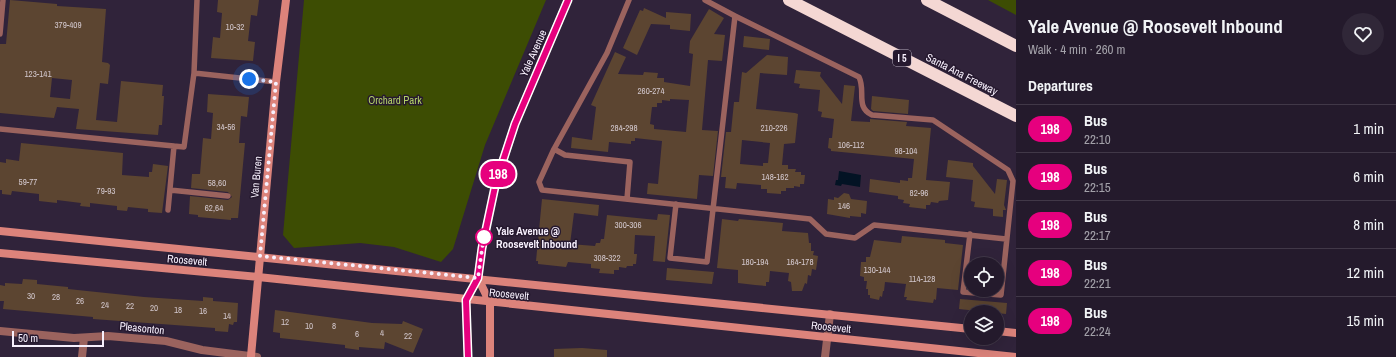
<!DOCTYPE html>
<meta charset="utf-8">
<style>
body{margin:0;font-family:"Archivo Narrow",sans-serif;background:#302738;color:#f1f3f6;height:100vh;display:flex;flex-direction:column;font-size:15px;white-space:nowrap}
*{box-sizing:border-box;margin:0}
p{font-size:13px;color:#a3a1a9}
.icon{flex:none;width:22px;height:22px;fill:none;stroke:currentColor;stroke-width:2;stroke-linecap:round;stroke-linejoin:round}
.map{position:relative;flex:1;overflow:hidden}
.panel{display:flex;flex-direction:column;background:#241a2c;width:380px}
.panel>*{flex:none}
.badge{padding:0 8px;border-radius:13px;font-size:14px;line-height:26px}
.controls{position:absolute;left:964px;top:257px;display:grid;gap:8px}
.controls a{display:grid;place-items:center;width:40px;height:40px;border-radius:50%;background:#241a2c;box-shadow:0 4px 16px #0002,0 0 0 1px #413848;font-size:20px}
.scale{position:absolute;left:12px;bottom:10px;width:92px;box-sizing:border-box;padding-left:4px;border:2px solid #f7f0fd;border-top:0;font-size:11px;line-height:14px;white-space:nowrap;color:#f7f0fd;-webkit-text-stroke:3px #26192f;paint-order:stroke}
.you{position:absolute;width:20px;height:20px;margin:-10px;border:3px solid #fff;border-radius:50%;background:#1a73e8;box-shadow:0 0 0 6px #1a73e833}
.map>.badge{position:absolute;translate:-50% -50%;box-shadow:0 0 0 2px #fff}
h2{padding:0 12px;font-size:15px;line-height:36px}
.round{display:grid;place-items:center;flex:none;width:42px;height:42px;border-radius:21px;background:#302738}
.headline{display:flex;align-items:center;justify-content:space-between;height:68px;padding:0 12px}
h1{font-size:19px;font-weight:700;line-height:30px}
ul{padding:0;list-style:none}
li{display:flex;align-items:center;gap:12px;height:48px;padding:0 12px;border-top:1px solid #413848}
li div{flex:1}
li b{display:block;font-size:15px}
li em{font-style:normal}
li .badge{min-width:44px;font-weight:700;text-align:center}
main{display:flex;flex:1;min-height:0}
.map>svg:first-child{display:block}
.green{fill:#3d4d03}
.water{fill:#031324}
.building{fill:#5c4531;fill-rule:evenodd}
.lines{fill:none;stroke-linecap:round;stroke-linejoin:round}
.lane{stroke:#9b635e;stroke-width:5.5}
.street{stroke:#9b635e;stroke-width:8}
.secondary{stroke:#dc837b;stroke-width:8}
.highway{stroke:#f4d7d3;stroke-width:12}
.line-casing{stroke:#fff;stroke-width:9}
.line{stroke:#e6007e;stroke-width:6}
.walk{stroke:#f7f0fd;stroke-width:4;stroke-dasharray:0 7.2}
.stop-dot{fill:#fff;stroke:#e6007e;stroke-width:2}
.labels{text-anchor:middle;stroke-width:3;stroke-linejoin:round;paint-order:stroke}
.number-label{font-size:9px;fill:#d0c5ca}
.shield{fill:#26192f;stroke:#b8b0bf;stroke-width:1}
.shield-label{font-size:10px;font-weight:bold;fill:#f7f0fd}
.street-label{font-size:11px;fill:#f7f0fd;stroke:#26192f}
.park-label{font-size:11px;fill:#b3d069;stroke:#26192f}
.stop-label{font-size:11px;font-weight:bold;fill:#f7f0fd;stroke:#26192f;text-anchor:start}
</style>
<main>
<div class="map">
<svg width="1016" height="357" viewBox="0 0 1016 357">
<rect width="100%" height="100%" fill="#30233a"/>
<path class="green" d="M304,0H546L485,145L453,249L441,262L394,247L360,243L294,248L283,235Z
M988,0H1016V15Z"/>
<path class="water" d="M839,171L861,175L860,187L842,184L841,186L835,185L836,180H838Z"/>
<path class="building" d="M10,0L57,4V6L106,9L102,62L108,63L110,65L108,84L100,83L96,120L117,122L121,81L163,85L162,96H164L162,125H159L158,135L76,129L79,109L57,107L54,118L0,113V44H6ZM52,78L72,80L70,99L50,97Z
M218,0H259L257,16L251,15L248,41L255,42L253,61L211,58L213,37L220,38L222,13L217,12Z
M644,8L666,18V12L691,14L690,31L670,29V25L651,24L637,55L623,48L640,10L643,11Z
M709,9L724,18L714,34L725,35L722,61L708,60L702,130L718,131L713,176L699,175L697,199L647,194L648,183L658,184L662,141L635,138V141H631V144L609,142L608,152L571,148L572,137L592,140L596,107L591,105L615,52L626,57L618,74L643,75L644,72L658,73L657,78H664V82L690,86L693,54L689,53L690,41ZM670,99L689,100L686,132L654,129V125L650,124L652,107H657V103H662V100L670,101Z
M744,36L770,39L769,50L743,47Z
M767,55L788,57L787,75L760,73L756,109L795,113L798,114L795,143L784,144L782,165H788V169H796L795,172H801V175H805L804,184H800V187L794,186V188H786V191H781V194L767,193V189H761V185L737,183L736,189L725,188L726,177H721L726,132H731L734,102H739L742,72L746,73ZM742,140L770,143L768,163H763V166L740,164Z
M796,70L821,72L820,76L842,104L844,85L855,86L851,121L870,122V119L907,122L906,126L931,128L926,180L950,182L948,200L939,201L938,203L931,202L930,205H926V209L909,207L910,204L903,203L904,200L898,199V196L869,192L870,179L900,183V180L908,181V178H912L914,159L831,151V149L828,148L829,138H832L834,119L821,117L822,112L818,111L820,90L799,88L800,84L794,83Z
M208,94L249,97L247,117L241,116L239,143H245L238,218H231V220L198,217V215L189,214L190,196L228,200L232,197L228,192L191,188L192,174H200L203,138L211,139L213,113L207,112Z
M872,96L909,100L908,114L873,111L871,109Z
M21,143L123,153L122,175L149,177V172H152L153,164L168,166L162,213L148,212V209L128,207L127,211L117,210V206L90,203V207L80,206L81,203L57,200V203L39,201V194L12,191L11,195L2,194V190H0V162L6,163V159L19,161Z
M948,160L973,163V166L995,194L997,179L1007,180L1004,205L1006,210H1003V217L993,216V209L974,207L975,202L971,201L973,180L946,177Z
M844,193L849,194L851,199L867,201L866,214L861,213V217L850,216V218L827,214L828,199L834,200V197L838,198Z
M542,199L599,205L598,216L574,213L570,244L595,246L596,243H600L601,239H604L607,215L657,220L658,214L670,215L665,262L653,261L655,236L635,235L634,254H637L636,264H633V266H627L626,268L619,267V270H614V274L599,273L600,269L591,268V264L568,262L566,267L538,264V261H536Z
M722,219L738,221L739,219L783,223L782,231L808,233L809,243H811V251H814L813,255L818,256L816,270L812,269L811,276L808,275L807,284L805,283L802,291H792L791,282L788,281L789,273L770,271L769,282H766V286L755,285L738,283V270L717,268Z
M902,236L945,240V243L963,245L958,290L937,288L936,300L934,299L933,303L906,300L907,297H904L906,284L885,282L884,291H883L882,297L880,296L879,300L870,298V295H868V289H866L867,281H864V277L860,276L861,262H866V257H870L874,240L901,243Z
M667,268L714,272L712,284L666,280Z
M23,279L37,280V284L68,287V289L144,297L203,301V297L213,298V301L238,303L237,322H234L233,325L229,324L228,332L215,331V328L93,319V317L3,309L4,301H0V285L5,286V283L22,284Z
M960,299L1007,303L1006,314L959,309Z
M275,310L372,323L402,324L403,321L423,329L413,353L385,342L384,349L359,347V350L345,348V345L280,338V333L273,332Z
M582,348L607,350V357H554V349Z"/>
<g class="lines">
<path class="lane" d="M629,0L607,53L554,149L539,182L542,190L810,219L826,234L855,238L874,225L1006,239
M735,16L859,77C866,91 855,107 872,115L933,120L1008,170L1013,181L1001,295L963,292L970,234
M0,34L3,0
M194,73L276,82
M0,129L184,147L194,73L197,0
M554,149L565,155L630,162L627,199
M170,190L228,196
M676,204L670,258L707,262L735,16L705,0
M168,210L174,146"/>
<path class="street" d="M0,331L74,338L108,336L166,341L202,350L257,357
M82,357L84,338
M825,357L830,314"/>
<path class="secondary" d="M0,231L971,329
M0,253L258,277L1016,357
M478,278L490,303V357
M997,331L1016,333
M251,356L276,82L286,0
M468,357L466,300L478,278L482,248L496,182L515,124L568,0"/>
<path class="highway" d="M789,0L1016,116
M927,0L1016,46"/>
</g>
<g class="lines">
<g class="line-casing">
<path id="line" d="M468,357L466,300L478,278L482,248L496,182L515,124L568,0"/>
</g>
<use href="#line" class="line"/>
<path class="walk" d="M249,79L276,82L260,256L478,278L484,235V237"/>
</g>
<circle class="stop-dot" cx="484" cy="237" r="8"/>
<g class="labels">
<g class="number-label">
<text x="68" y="28">379-409</text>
<text x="235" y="30">10-32</text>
<text x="38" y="77">123-141</text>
<text x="651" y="94">260-274</text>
<text x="226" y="130">34-56</text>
<text x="624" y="131">284-298</text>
<text x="774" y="131">210-226</text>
<text x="851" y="148">106-112</text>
<text x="906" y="154">98-104</text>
<text x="775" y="180">148-162</text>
<text x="28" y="185">59-77</text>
<text x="217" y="186">58,60</text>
<text x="106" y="194">79-93</text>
<text x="919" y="196">82-96</text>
<text x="844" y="209">146</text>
<text x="214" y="211">62,64</text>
<text x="628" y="228">300-306</text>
<text x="607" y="261">308-322</text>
<text x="755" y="265">180-194</text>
<text x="800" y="265">164-178</text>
<text x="877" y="273">130-144</text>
<text x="922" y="282">114-128</text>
<text x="31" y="299">30</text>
<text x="56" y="300">28</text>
<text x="80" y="304">26</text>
<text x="105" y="308">24</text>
<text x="130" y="309">22</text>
<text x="154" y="311">20</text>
<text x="178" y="313">18</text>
<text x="203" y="314">16</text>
<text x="227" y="319">14</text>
<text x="285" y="325">12</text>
<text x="309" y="329">10</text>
<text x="334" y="329">8</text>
<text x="382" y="336">4</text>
<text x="357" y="337">6</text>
<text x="408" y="339">22</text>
</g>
<rect class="shield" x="893" y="50" width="18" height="16" rx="3"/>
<g class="shield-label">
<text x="902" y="62">I 5</text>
</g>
<g class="street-label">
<text transform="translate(533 53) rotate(-66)" y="4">Yale Avenue</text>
<text transform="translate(962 74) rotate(27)" y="4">Santa Ana Freeway</text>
<text transform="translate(256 177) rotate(-85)" y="4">Van Buren</text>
<text transform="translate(187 260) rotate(5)" y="4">Roosevelt</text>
<text transform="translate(509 294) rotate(6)" y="4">Roosevelt</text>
<text transform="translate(831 327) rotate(6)" y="4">Roosevelt</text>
<text transform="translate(142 328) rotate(6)" y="4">Pleasonton</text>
</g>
<g class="park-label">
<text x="395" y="104">Orchard Park</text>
</g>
<g class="stop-label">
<text x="496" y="235">Yale Avenue @<tspan x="496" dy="13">Roosevelt Inbound</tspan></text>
</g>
</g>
</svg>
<div class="controls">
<a><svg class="icon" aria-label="locate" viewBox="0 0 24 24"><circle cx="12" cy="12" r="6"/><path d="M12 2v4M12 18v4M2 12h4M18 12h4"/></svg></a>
<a><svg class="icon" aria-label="layers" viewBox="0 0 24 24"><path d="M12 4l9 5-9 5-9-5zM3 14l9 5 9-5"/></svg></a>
</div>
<div class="scale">50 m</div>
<div class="you" style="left:249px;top:79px"></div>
<b class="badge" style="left:498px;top:174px;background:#e6007e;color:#fff">198</b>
</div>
<section class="panel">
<div class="headline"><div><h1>Yale Avenue @ Roosevelt Inbound</h1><p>Walk · 4 min · 260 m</p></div><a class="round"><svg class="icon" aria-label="heart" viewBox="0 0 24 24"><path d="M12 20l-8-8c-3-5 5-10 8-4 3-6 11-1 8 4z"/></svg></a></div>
<h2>Departures</h2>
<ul>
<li><span class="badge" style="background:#e6007e;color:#fff">198</span><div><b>Bus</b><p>22:10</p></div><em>1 min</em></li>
<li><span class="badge" style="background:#e6007e;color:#fff">198</span><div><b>Bus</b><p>22:15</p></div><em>6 min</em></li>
<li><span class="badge" style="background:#e6007e;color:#fff">198</span><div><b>Bus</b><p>22:17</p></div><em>8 min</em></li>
<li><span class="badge" style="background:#e6007e;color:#fff">198</span><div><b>Bus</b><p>22:21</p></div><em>12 min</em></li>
<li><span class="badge" style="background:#e6007e;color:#fff">198</span><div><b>Bus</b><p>22:24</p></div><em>15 min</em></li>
</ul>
</section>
</main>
